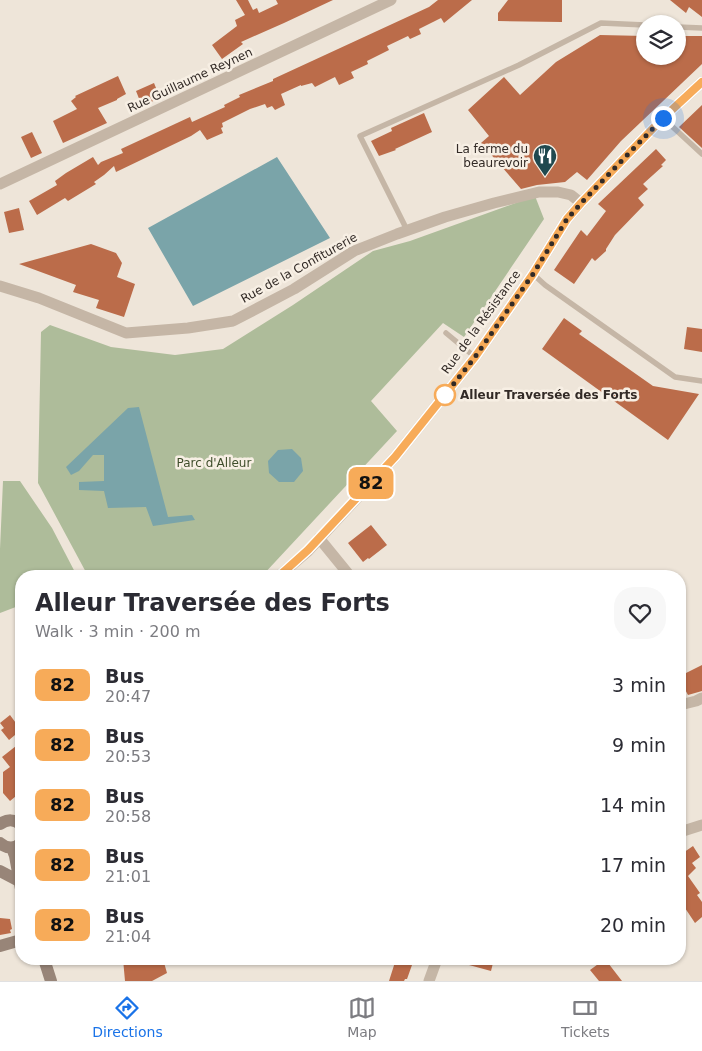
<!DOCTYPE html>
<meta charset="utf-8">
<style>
body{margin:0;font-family:"DejaVu Sans",sans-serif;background:#f7f7f7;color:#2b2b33;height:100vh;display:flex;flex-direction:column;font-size:19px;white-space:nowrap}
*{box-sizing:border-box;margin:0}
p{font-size:16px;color:#7c7c81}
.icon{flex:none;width:28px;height:28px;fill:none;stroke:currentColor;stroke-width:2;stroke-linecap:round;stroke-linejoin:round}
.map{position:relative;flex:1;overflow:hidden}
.sheet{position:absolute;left:15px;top:570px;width:671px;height:395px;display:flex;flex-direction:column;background:#fff;border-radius:20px;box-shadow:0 1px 4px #0004}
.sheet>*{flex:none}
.badge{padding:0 10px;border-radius:8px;font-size:18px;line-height:32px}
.buttons{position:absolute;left:636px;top:15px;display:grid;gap:10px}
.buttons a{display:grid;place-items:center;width:50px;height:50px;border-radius:50%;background:#fff;box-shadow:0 1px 4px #0004;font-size:25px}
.you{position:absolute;width:25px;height:25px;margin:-12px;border:4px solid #fff;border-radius:50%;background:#1a73e8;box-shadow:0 0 0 8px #1a73e833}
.map>.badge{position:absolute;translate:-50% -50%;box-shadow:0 0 0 2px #fff}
.round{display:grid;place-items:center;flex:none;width:52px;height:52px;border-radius:20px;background:#f7f7f7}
.summary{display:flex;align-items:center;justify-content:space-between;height:85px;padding:0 20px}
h1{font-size:24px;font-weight:800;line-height:38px}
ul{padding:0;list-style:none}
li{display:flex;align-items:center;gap:15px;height:60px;padding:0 20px}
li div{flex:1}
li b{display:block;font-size:19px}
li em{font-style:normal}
li .badge{min-width:55px;font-weight:700;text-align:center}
.tab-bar{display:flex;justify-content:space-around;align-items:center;height:70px;border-top:1px solid #e1e1e2;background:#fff;font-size:14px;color:#7c7c81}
.tab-bar a{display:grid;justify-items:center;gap:2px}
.tab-bar .current{color:#1a73e8}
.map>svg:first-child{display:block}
.green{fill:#aebc9a}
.water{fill:#7aa4a9}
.building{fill:#bb6c4a}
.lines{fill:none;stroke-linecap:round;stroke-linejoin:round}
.lane{stroke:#c5b6a6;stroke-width:5.5}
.street{stroke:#c5b6a6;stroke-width:11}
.secondary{stroke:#988578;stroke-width:12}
.line-casing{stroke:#fff;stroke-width:11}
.line{stroke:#f7ab59;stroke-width:8}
.walk{stroke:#322a26;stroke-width:5;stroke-dasharray:0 9}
.stop-dot{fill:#fff;stroke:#f7ab59;stroke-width:2.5}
.labels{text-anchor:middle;stroke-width:5;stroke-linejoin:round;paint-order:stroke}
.street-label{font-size:12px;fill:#322a26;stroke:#f7efe4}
.poi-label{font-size:12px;fill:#322a26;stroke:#f7efe4;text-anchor:end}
.stop-label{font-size:12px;font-weight:bold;fill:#322a26;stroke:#f7efe4;text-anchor:start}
.park-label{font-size:12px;fill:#3f4e2c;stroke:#f7efe4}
</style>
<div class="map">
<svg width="702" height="981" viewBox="0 0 702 981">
<rect width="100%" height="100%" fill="#eee5d9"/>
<path class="green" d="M535,196L544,219L464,337L443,323L371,401L397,431L262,576H88L38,483L41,332L50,325L111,347L175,355L223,349L293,305L373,251L410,241Z
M3,481H20L52,528L77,576H21V605L0,613V549Z"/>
<path class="water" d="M277,157L330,238L193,306L148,228Z
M139,407L168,517L192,515L195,520L153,526L146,507L108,508L104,491L79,490V482L104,481V455H93L79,471L71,475L66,467L128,408Z
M292,449L301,458L303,471L294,482H279L269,473L268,461L278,450Z"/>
<path class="building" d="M236,0H248L253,10L257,8L259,13L278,4L276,0H333L284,23L241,42L243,44L222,59L212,45L237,26L235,20L245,15Z
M438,0H472L444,23L441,18L419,29L421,34L410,39L408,36L387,46L389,50L367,61L368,64L351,72L354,78L339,85L335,77L315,87L312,83L301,86V85L281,94L285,105L275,110L272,106L267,108L265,104L250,109L222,123L223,127L221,128L223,133L207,140L200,130L191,136L116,172L114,166L104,175L94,182L96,184L68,201L65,198L37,215L29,201L57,185L55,181L66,173L93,157L98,165L101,162L123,153L121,149L190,117L192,122L225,107L224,105L240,97L239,95L273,81V79L429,7Z
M508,0H562V22L498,21V13Z
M670,0H702V17L689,7L686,13Z
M600,35L645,36V56H678V36H702V64L621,141L587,180L577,172L565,182L537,185L521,189L481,143L489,136L468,110L504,77L520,95L556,62Z
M118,76L126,94L117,99V100L98,108L107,123L63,143L53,121L77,109L71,101L76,97L75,96Z
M154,83L160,98L142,106L136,91Z
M702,105V148L679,127Z
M424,113L432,132L395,149L396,150L379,156L371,141L392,131L391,128Z
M32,132L42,153L31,158L21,137Z
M656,149L666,160L661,165L663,166L643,184L648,189L638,198L644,205L615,235L606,249V251L595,261L592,258L574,284L554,270L581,230L587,236L606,211L598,204Z
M19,208L24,230L9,233L4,212Z
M91,244L116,253L122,263L117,277L135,284L124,317L96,308L99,300L73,292L76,285L19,264Z
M564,318L582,331L579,334L653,386L699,394L668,440L542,349Z
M687,327L702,329V352L684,349Z
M371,525L387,545L369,559L368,558L363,562L348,543Z
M702,665V691L688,695L680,680V676Z
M10,715L21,730L9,740L1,730L4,728L0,723Z
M16,746L21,753V781L20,780L17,783L21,788V792L10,801L3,793V772L10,767L2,757Z
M693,846L700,857L692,863L696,868L688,876L700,893L697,895L702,902V917L695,923L683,905L685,904L680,897V855Z
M0,918L10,919L12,929L10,930L11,933L0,935Z
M123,959H163L167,973L152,981H125Z
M396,959L412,965L407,979H405L404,981H389Z
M459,959H494L491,971L458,962Z
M605,959L622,981H599L590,970Z"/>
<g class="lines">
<path class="lane" d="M678,27L702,28
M663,118L702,154
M407,230L360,136L519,65L601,23L645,25
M533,274L545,285L675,377L702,381
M446,333L475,357"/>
<path class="street" d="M0,184L391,0
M0,286L39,298L126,333L188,328L233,321L294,289L354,251L397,234L445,217L494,203L539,192H558L571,195L581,203
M319,538L350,576
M279,576L308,551L395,457L475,357L533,274L567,219L581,203L663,118L702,82
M680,705L696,701L702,698
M680,832L702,825
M429,981L437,959"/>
<path class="secondary" d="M0,824C7,819 15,819 21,825
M0,843C7,849 15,849 21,843
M12,848L15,856L21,889
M0,871L19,881
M0,946L21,940
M44,959L51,981"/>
</g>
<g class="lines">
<g class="line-casing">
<path id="line" d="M279,576L308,550L395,457L475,357L533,274L567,219L581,203L663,118L702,82"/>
</g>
<use href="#line" class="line"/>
<path class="walk" d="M445,395L441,400L475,357L533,274L567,219L584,200L663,118"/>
</g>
<defs>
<g id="restaurant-pin" transform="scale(1.25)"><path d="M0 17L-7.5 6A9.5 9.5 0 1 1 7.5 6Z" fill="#20494f" stroke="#f7efe4"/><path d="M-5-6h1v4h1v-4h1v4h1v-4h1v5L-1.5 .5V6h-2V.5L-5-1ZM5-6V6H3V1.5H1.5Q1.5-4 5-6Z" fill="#fff"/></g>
</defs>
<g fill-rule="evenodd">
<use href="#restaurant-pin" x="545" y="156"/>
</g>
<circle class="stop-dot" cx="445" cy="395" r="10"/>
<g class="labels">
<g class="street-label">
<text transform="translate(190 80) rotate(-25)" y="4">Rue Guillaume Reynen</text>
<text transform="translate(299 268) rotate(-29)" y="4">Rue de la Confiturerie</text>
<text transform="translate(481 322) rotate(-54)" y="4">Rue de la Résistance</text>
</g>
<g class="poi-label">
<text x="528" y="153">La ferme du<tspan x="528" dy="14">beaurevoir</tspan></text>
</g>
<g class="stop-label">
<text x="460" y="399">Alleur Traversée des Forts</text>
</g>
<g class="park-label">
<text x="214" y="467">Parc d'Alleur</text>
</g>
</g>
</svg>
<div class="buttons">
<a><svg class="icon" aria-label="layers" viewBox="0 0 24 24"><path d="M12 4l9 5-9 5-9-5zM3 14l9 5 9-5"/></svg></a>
</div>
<div class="you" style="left:663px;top:118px"></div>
<b class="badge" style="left:371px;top:483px;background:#f7ab59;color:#111">82</b>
<section class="sheet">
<div class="summary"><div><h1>Alleur Traversée des Forts</h1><p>Walk · 3 min · 200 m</p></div><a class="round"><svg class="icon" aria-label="heart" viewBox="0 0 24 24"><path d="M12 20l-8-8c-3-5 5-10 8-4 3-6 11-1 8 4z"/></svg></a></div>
<ul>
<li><span class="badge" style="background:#f7ab59;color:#111">82</span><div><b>Bus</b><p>20:47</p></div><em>3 min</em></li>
<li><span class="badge" style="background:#f7ab59;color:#111">82</span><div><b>Bus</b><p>20:53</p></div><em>9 min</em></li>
<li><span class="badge" style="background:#f7ab59;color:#111">82</span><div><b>Bus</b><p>20:58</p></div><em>14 min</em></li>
<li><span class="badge" style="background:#f7ab59;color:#111">82</span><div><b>Bus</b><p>21:01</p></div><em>17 min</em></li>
<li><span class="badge" style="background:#f7ab59;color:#111">82</span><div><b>Bus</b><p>21:04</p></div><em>20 min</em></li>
</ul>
</section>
</div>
<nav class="tab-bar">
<a class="current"><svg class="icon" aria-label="directions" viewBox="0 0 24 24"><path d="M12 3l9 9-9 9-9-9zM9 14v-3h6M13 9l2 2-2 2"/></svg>Directions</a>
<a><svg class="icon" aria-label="map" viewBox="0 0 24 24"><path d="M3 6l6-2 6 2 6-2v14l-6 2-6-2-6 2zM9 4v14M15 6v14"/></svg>Map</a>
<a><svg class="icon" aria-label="tickets" viewBox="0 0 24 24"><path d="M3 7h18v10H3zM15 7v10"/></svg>Tickets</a>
</nav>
